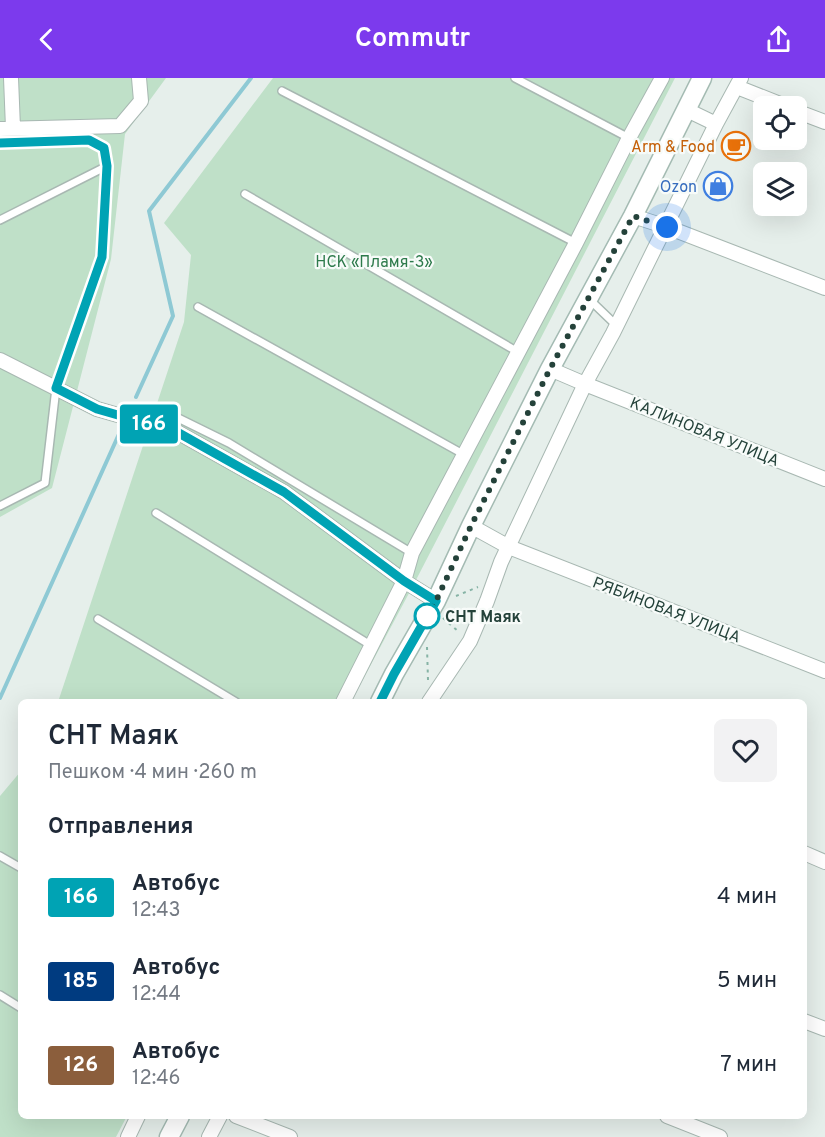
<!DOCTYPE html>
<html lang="ru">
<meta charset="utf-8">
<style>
body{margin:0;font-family:Overpass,sans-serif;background:#f2f2f3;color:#1f2937;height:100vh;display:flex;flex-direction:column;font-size:22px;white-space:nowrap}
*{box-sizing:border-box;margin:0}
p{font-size:20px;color:#747a83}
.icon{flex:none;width:33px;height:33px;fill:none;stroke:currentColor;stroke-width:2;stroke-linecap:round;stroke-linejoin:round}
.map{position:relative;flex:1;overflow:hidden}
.panel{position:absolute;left:18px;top:621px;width:789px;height:420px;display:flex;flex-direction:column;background:#fff;border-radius:9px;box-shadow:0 6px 24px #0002}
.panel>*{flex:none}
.badge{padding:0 12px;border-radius:4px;font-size:21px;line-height:39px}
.buttons{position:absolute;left:753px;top:18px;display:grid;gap:12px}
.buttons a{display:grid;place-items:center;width:54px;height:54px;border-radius:9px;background:#fff;box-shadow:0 6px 24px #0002;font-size:30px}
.you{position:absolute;width:30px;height:30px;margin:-15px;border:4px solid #fff;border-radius:50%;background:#1a73e8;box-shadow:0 0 0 9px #1a73e833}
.map>.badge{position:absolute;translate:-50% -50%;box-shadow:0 0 0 3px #fff}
h2{padding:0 30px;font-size:22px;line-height:54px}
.round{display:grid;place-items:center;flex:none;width:63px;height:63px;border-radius:9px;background:#f2f2f3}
.headline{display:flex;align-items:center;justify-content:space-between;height:102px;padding:0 30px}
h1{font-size:28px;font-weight:600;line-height:45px}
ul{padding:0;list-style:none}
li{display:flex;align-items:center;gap:18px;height:84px;padding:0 30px}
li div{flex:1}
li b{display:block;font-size:22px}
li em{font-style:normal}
li .badge{min-width:66px;font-weight:700;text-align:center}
header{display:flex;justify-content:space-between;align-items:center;height:78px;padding:0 30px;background:#7c3aed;color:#fff;font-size:27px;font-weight:600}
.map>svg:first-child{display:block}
.green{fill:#bfe0c8}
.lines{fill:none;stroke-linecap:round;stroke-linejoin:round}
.stream{stroke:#8ec9d4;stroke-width:4}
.lane-casing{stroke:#a8b8b2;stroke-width:10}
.street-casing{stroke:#a8b8b2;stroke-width:16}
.secondary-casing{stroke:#a4bbb3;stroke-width:21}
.path{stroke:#86b3a5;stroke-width:2;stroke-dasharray:3 4.5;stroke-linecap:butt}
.lane{stroke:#fff;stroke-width:7}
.street{stroke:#fff;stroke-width:14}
.secondary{stroke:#fff;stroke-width:18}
.line-casing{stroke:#fff;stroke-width:14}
.line{stroke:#00a3b4;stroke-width:9}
.walk{stroke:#24423a;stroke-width:6;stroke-dasharray:0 10.8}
.stop-dot{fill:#fff;stroke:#00a3b4;stroke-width:3}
.labels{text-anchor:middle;stroke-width:4.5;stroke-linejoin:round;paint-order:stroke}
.food-label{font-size:16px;fill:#c56008;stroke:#f7fbf9;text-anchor:end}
.shop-label{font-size:16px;fill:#366cbe;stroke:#f7fbf9;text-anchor:end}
.park-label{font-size:16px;fill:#2d7a4b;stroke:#f7fbf9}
.street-label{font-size:16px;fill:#24423a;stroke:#f7fbf9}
.stop-label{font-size:16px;font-weight:bold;fill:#24423a;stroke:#f7fbf9;text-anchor:start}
</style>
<header><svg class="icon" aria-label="back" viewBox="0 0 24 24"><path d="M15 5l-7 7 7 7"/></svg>Commutr<svg class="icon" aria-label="share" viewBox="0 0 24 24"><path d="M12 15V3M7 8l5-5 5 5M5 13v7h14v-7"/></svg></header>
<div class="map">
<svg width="825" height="1059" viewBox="0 0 825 1059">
<rect width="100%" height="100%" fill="#e6efeb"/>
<path class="green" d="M0,0H166L125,56L111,181L52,410L0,439Z
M273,0H675L416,502L351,624H58L184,244L191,177L164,145Z
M21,693V1038H127L116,1059H0V718Z"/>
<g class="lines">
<path class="stream" d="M136,319L173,238L149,133L251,0
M0,620L119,356"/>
<g class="lane-casing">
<path id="lane" d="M515,0L629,60
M282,13L576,165
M0,65L89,61L104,70L107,88L102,179L56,310L45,405L0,428
M245,116L518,274
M0,142L107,88
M590,222L617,248
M198,229L463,376
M172,337L229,365L412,475
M156,435L372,568
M98,541L236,624
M0,778L21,790
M0,917L21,930"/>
</g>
<g class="street-casing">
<path id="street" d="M11,0L13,50
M737,9L785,28
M687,32L716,46
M796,33L825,44
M0,51L120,48L141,23L139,0
M633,138L667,149L825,210
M0,282L97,331L177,354L284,414L404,503L436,523
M550,291L585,306L825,401
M471,448L509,469L825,593
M343,624L404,503L412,475L576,165L629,60L662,0
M429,624L470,563L487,523L501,484L585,306L613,255L716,46L741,0
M804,775L825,784
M804,943L825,951
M236,1038L290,1059
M667,1038L720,1059
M128,1059L138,1038
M209,1059L220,1038"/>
</g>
<g class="secondary-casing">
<path id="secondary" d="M380,624L394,596L436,523L471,448L550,291L633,138L702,0
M169,1059L180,1038"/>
</g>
<path class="path" d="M456,518L478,509
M443,540L459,554
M427,569L428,602"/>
<use href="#lane" class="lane"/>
<use href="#street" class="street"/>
<use href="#secondary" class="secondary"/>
</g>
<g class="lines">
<g class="line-casing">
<path id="line" d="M0,65L89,62L104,70L107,88L102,179L56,310L97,331L177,354L284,414L404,503L436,523L394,596L380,624"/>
</g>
<use href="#line" class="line"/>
<path class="walk" d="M427,538L436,523L471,448L550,291L633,138L667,149"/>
</g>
<defs>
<g id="cafe-ring" transform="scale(1.5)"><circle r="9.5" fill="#f7fbf9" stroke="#e8710a" stroke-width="1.5"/><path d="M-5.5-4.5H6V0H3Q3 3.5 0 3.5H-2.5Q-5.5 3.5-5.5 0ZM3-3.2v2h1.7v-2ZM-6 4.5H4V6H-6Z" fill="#e8710a"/></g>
<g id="shop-ring" transform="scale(1.5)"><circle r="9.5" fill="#f7fbf9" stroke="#3f7fe0" stroke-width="1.5"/><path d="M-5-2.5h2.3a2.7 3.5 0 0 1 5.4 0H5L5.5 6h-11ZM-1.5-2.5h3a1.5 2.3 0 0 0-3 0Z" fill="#3f7fe0"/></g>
</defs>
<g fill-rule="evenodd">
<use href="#cafe-ring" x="736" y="68"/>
<use href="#shop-ring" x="718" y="108"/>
</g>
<circle class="stop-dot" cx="427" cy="538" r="12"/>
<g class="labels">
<g class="food-label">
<text x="715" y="74">Arm &amp; Food</text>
</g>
<g class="shop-label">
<text x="697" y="114">Ozon</text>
</g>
<g class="park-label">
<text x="374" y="189">НСК «Пламя-3»</text>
</g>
<g class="street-label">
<text transform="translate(705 353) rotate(22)" y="6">КАЛИНОВАЯ УЛИЦА</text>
<text transform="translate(667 531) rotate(21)" y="6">РЯБИНОВАЯ УЛИЦА</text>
</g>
<g class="stop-label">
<text x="445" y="544">СНТ Маяк</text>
</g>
</g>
</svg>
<div class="buttons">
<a><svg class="icon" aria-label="locate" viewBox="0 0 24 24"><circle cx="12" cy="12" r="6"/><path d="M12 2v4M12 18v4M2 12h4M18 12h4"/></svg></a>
<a><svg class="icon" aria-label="layers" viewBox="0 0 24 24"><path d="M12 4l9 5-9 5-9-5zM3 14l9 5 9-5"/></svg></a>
</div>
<div class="you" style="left:667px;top:149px"></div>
<b class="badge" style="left:149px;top:346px;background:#00a3b4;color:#fff">166</b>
<section class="panel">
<div class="headline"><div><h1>СНТ Маяк</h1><p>Пешком · 4 мин · 260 m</p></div><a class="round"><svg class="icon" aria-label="heart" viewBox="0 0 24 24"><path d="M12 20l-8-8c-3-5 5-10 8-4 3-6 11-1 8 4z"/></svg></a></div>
<h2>Отправления</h2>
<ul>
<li><span class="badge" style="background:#00a3b4;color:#fff">166</span><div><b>Автобус</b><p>12:43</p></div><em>4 мин</em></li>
<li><span class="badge" style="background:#003b80;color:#fff">185</span><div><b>Автобус</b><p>12:44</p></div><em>5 мин</em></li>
<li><span class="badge" style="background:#8b5e3c;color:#fff">126</span><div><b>Автобус</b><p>12:46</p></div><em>7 мин</em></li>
</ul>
</section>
</div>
